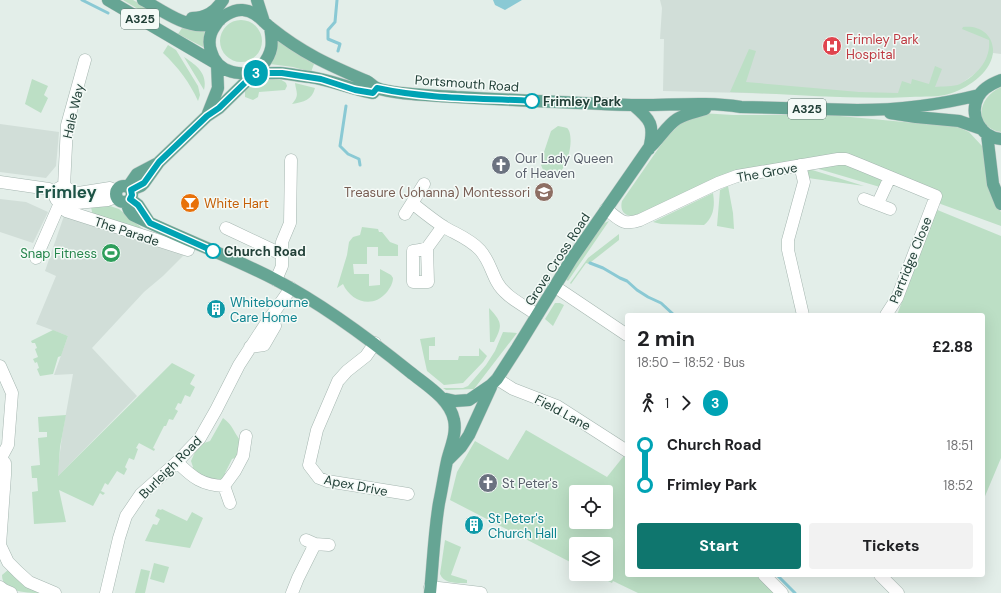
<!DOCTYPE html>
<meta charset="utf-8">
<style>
body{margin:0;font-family:"DM Sans",sans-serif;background:#f2f2f2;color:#202124;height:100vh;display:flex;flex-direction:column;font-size:15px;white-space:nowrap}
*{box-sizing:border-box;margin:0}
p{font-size:13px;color:#757577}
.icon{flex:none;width:22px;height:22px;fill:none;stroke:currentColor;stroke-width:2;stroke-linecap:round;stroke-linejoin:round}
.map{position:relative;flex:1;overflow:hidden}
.panel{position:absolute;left:625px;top:313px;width:360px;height:264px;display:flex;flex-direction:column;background:#fff;border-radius:4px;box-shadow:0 4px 16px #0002}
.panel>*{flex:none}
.badge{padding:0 8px;border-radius:13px;font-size:14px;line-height:26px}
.controls{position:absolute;left:569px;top:485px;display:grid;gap:8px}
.controls a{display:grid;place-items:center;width:44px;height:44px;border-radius:4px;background:#fff;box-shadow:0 4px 16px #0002;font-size:20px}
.map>.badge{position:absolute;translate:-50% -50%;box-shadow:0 0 0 2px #fff}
.legs{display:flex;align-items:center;gap:6px;height:44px;padding:0 12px;font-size:13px}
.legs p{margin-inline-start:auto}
.overview{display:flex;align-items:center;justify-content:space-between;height:68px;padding:0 12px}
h1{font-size:22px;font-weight:700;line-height:30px}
.action{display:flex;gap:8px;margin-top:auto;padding:8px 12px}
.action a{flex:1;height:46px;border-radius:4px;background:#0f766e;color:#fff;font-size:16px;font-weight:700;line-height:46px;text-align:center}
.action a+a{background:#f2f2f2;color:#202124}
ul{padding:0 12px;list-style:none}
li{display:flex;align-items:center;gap:14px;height:40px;font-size:15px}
li i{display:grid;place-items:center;width:6px;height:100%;margin:0 5px;background:currentColor}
li i::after{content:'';width:10px;height:10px;margin:-5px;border:3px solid;border-radius:50%;background:#fff}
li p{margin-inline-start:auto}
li:first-child i{background:linear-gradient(#0000 50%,currentColor 0)}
li:last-child i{background:linear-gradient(currentColor 50%,#0000 0)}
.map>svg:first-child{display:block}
.built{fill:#d1ded8}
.green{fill:#bcdfc5;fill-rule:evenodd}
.water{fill:#8ac9d4}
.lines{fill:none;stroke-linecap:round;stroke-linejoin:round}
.stream{stroke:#8ac9d4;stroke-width:3}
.minor-casing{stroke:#a5b6b0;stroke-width:13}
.major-casing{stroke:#c1cac7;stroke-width:13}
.minor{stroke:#fff;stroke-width:12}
.major{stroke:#66a594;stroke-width:12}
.line-1-casing{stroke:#fff;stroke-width:9}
.line-1{stroke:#00a3b4;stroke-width:6}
.stop-1-dot{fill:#fff;stroke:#00a3b4;stroke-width:2}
.labels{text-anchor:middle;stroke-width:3;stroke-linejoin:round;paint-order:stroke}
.shield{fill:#f4faf7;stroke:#617871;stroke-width:1}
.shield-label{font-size:12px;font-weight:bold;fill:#224038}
.health-label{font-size:13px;fill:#be3a42;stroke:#f4faf7;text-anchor:start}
.street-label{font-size:13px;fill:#224038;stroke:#f4faf7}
.stop-label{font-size:13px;font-weight:bold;fill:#224038;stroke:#f4faf7;text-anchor:start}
.worship-label{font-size:13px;fill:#5b616d;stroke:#f4faf7;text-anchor:start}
.education-label{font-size:13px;fill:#785e54;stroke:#f4faf7;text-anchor:end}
.food-label{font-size:13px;fill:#c56008;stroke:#f4faf7;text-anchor:start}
.leisure-label{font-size:13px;fill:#27864d;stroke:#f4faf7;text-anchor:end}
.culture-label{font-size:13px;fill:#0d838f;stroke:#f4faf7;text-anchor:start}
.district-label{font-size:17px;font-weight:bold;fill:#1d5346;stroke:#f4faf7}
</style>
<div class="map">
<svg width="1001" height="593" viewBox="0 0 1001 593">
<rect width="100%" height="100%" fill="#e3eee9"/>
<path class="built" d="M660,0H1001V54L993,53L988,64L947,94L871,96L663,91L664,39H660L662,8Z
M0,124L59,132L56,166L46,178L0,172Z
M0,199L26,202L48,212L33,243L0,232Z
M65,213L185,254L163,276L144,292L92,348L137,396L57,477L62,436L73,374L54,375L68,336L36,324L56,276L45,271Z"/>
<path class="green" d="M123,0H133L159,15L156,20Z
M220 41a21 21 0 1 1 42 0a21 21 0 1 1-42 0Z
M963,27C978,25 992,33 993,49C994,70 970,87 952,93C939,98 924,96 910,97C850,100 790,94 730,92L749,49L756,51L746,82L859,92L898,93L902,81L911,84L912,79L929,84L935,66L942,69L935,87C942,86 954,87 960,84C977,75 991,60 989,40L962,29Z
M182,28L198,31L205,29L203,47L178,34Z
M280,41L289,49L314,64L311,72L293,67L270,64L276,54L278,42Z
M168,45L176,50L198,86L200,95L198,101C190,83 178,67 163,53Z
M184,57C196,65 208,73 204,90Z
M32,79L48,86L44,95L48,98L41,113L25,104Z
M263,79C271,79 280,77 286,83L287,86L285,90L259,92L258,97L253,100L245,97V90L248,87Z
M295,83L315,88C312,100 304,102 292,104C300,95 296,92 295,83Z
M1001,87V132C972,127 978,97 1001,87Z
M701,113L733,115H829L958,127L969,132L982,146L999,209L1001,212V226L938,203L941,193L856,158L783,165L639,216L638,214C627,219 619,212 622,201L665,139L677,127L674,126Z
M558,126C561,127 565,127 567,128C577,136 565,190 544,172L541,165L543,155L551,131Z
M845,164L883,179L880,187L812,167Z
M809,169L864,186L808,178L807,173Z
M728,186L733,213L734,229L717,226L720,190Z
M713,193C715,205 714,217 704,225L661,224L653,222Z
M110,206L119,209L143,229L140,232L93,216L91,207Z
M935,209L1001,236V458L983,501V315H897L919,256Z
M609,221L568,281L565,279L602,224Z
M362,227L378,229L379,232H382L390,242L398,245V256H378V247H367V264H353L354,274H369V286L380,285V269L391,275L393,278C393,283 390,288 387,292C373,309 351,302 343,284L337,288L347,255L349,242L353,237L360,235Z
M619,234V240L591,262L589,264L586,263L571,284L570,283L588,258Z
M555,303H560L564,305L553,326L545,319Z
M489,308C502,322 503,325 494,342H490Z
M53,330L68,336L61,356L58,357L53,374L40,376L37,369L39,368L37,362L35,363L33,359L38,357L35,349L37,348L35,343H32L31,341Z
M503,332L517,333L474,389L446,390L443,388H463L468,386L486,365L495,351Z
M435,337V346H429V360H458L459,356H479V348L487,356L483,362L463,383L444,385L427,371L420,339Z
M172,363L195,375L190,384L195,387L190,397L185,395L181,404L178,403L175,409L178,411L173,420L169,419L166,426H164L153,448L155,449L154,451L139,443L136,448L138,449L134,460L129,458L125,467L127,469L124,475L117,471L108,485L105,483L101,491L105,493L103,495L100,493L93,506L59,490L66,522L34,524L32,492L38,491L37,478H32L31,466L40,465L38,438L47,437V432H39L38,417L66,415L60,447L58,476Z
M223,418C234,426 233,432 241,441L238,457L232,459L225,473L226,477L223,480L216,482L191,470L193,467L191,461L195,452L204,443L210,441Z
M526,430L607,477L627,452V575H762L779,593H638L613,581L612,583L594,574H606V544H576V565L450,500L457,472L475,441L508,460ZM576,492H606V522H576Z
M158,509L161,510L162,509L187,521L192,512L203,518L190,548L145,541L153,524L157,525L160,519L155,516Z
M445,540L461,547L451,575L467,580V583C457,583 444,584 440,574Z
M154,563L169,567L164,583L150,579Z
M141,569L150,571L145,593H135Z
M8,570L43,593C29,593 2,593 2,575Z"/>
<path class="water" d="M493,0H522L505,10L495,5Z"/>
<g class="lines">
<path class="stream" d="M82,0L108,13
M337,0L335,22L328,30V39L340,44L338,51
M346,106L340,146L348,154L359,159L360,165
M590,263L603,268L620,278L627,281L637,290L648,297L661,303L674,315
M777,575L795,593"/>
<g class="minor-casing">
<path id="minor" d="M800,165L804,182L788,240V250L803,315
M0,182L49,189L56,192
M424,184L412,203C422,211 433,220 444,227C456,234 470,239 480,250C489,260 491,271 497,282C505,297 524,305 537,315
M55 195a8 8 0 1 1 16 0a8 8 0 1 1-16 0Z
M64,187L67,125L85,60
M72,194L110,188L116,191
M864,199L890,209
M71,200L77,203L108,200L116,197
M878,203L890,177
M606,209C620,220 623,226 640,220L718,183L737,176L838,159H846L861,165L936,196L897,298L886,315
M66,211L188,250
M405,214L412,203
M226,228L281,254
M427,248L428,282H413V251L420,250L427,248L443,226
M36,258L60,203
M276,280L282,266V242L290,223L291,160
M554,286L627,335
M375,343L366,356L347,371L338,381L317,430L309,465L319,478L327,481L408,494
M250,347L264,345L275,326L270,317
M0,366L12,393L8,445L1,458
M497,379L513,389L557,406L627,451
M0,458L5,463V475L0,545L8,562L18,572L29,582L55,593
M177,462C193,478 202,485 224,486L235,471L243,456L246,436
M224,486L230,503
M315,544L329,545
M764,575L782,593
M880,575L898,593
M0,587L4,590L11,593
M430,587L481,593
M106,593L119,538L126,516L141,494L177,462L200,438L216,410L239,365L265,325L291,288
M292,593L298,578L315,544L306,540"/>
</g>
<g class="major-casing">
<path id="major" d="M108,0L217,64
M143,0C160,9 185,28 205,25C210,24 215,22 220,20
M257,0L264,22
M192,18C206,18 215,12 223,0
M1001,80C993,83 982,89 978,97C969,115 980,137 1001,139
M377,88L373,93C351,89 331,80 310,77C300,76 290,74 280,73C256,72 219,82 211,51C208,42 210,33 215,26C220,17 233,9 243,10C256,11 262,21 271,28C302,53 329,65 364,80C369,81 372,86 377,88C395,95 435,95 456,97C514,100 573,103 631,105C667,106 704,101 741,107L857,110C898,110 939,105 979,95
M633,105C651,120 655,125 649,149
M890,113L916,117L959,121L982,129
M207,116L218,88L217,64
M987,134L993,184L1001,204
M116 194a8 8 0 1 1 16 0a8 8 0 1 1-16 0Z
M128,187L137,174L156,164
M131,190L141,186L144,183L159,162L207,116L219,108L262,66C273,52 273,44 270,27
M130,199L138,205L149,222
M126,202L129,210L133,215C180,238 230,256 276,280C324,305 368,338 410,372C426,385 450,399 454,420C457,434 450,448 447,461C444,475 442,489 439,503C434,533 433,563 430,593
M442,398L455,401L469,400L491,385L497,379L517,348L571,260L648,149C659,140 666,126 677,119C685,114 696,112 705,109
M448,460L461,447L469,435L491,387"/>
</g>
<use href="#minor" class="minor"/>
<use href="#major" class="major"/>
</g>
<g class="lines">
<g class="line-1-casing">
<path id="line-1" d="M213,251L150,223L138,205L130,199L132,195L131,190L144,183L159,162L207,116L219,108L255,73H282L321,79L355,90L373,93L377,88C427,99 480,98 532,101"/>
</g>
<use href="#line-1" class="line-1"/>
</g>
<defs>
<g id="hospital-disc" transform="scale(1)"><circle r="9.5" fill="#e0444e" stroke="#f4faf7"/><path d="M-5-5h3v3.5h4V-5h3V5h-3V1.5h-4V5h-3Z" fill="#fff"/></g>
<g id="church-disc" transform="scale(1)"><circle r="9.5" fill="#6b7280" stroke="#f4faf7"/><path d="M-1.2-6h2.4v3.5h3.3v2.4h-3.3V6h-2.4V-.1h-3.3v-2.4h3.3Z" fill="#fff"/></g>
<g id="school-disc" transform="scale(1)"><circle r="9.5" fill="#8d6e63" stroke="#f4faf7"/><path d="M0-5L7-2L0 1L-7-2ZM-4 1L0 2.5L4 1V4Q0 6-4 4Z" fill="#fff"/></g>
<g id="bar-disc" transform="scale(1)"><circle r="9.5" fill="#e8710a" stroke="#f4faf7"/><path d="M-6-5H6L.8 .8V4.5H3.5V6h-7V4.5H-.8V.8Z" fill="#fff"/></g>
<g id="stadium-disc" transform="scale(1)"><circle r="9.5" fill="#2e9e5b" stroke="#f4faf7"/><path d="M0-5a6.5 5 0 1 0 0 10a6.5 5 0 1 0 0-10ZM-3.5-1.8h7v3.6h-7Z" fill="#fff"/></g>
<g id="building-disc" transform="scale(1)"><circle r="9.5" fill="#0f9aa8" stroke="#f4faf7"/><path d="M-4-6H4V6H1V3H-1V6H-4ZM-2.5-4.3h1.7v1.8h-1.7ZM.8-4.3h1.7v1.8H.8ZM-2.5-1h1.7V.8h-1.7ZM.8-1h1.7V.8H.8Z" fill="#fff"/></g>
</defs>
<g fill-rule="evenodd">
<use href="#hospital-disc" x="832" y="46"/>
<use href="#church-disc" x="501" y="165"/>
<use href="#school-disc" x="544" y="192"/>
<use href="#bar-disc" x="190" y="203"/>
<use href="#stadium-disc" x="111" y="253"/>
<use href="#building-disc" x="216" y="309"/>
<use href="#church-disc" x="488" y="483"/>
<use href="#building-disc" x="474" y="525"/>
</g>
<g class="stop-1-dot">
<circle cx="532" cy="101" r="7"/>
<circle cx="213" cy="251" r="7"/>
</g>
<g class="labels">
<g class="shield">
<rect x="121" y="9" width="38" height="20" rx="3"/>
<rect x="788" y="99" width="38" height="20" rx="3"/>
</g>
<g class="shield-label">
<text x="140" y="23">A325</text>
<text x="807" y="113">A325</text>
</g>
<g class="health-label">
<text x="846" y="44">Frimley Park<tspan x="846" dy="15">Hospital</tspan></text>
</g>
<g class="street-label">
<text transform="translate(467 83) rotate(4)" y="5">Portsmouth Road</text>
<text transform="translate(73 111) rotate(-77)" y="5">Hale Way</text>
<text transform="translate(767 172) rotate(-10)" y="5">The Grove</text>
<text transform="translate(127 231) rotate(18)" y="5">The Parade</text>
<text transform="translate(557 259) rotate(-57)" y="5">Grove Cross Road</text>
<text transform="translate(910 260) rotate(-68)" y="5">Partridge Close</text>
<text transform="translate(563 412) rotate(28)" y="5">Field Lane</text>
<text transform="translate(170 467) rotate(-45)" y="5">Burleigh Road</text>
<text transform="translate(356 485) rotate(11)" y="5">Apex Drive</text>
</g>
<g class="stop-label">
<text x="543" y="106">Frimley Park</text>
<text x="224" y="256">Church Road</text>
</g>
<g class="worship-label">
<text x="515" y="163">Our Lady Queen<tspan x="515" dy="15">of Heaven</tspan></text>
<text x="502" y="488">St Peter's</text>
</g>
<g class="education-label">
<text x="530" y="197">Treasure (Johanna) Montessori</text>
</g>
<g class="food-label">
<text x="204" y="208">White Hart</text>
</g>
<g class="leisure-label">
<text x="97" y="258">Snap Fitness</text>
</g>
<g class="culture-label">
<text x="230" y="307">Whitebourne<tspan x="230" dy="15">Care Home</tspan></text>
<text x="488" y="523">St Peter's<tspan x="488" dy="15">Church Hall</tspan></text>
</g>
<g class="district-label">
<text x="66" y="198">Frimley</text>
</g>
</g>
</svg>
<div class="controls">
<a><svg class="icon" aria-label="locate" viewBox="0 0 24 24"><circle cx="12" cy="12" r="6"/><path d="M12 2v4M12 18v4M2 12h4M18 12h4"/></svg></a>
<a><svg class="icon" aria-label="layers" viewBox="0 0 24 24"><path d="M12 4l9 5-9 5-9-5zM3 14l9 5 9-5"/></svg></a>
</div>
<b class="badge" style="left:256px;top:73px;background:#00a3b4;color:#fff">3</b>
<section class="panel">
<div class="overview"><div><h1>2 min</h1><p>18:50 – 18:52 · Bus</p></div><b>£2.88</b></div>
<div class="legs"><svg class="icon" aria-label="walk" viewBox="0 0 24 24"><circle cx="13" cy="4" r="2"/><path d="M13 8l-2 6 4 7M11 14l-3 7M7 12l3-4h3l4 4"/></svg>1<svg class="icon" aria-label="forward" viewBox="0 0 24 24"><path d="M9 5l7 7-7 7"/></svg><b class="badge" style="background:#00a3b4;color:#fff">3</b></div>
<ul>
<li><i style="color:#00a3b4"></i><b>Church Road</b><p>18:51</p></li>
<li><i style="color:#00a3b4"></i><b>Frimley Park</b><p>18:52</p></li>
</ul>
<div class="action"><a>Start</a><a>Tickets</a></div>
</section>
</div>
